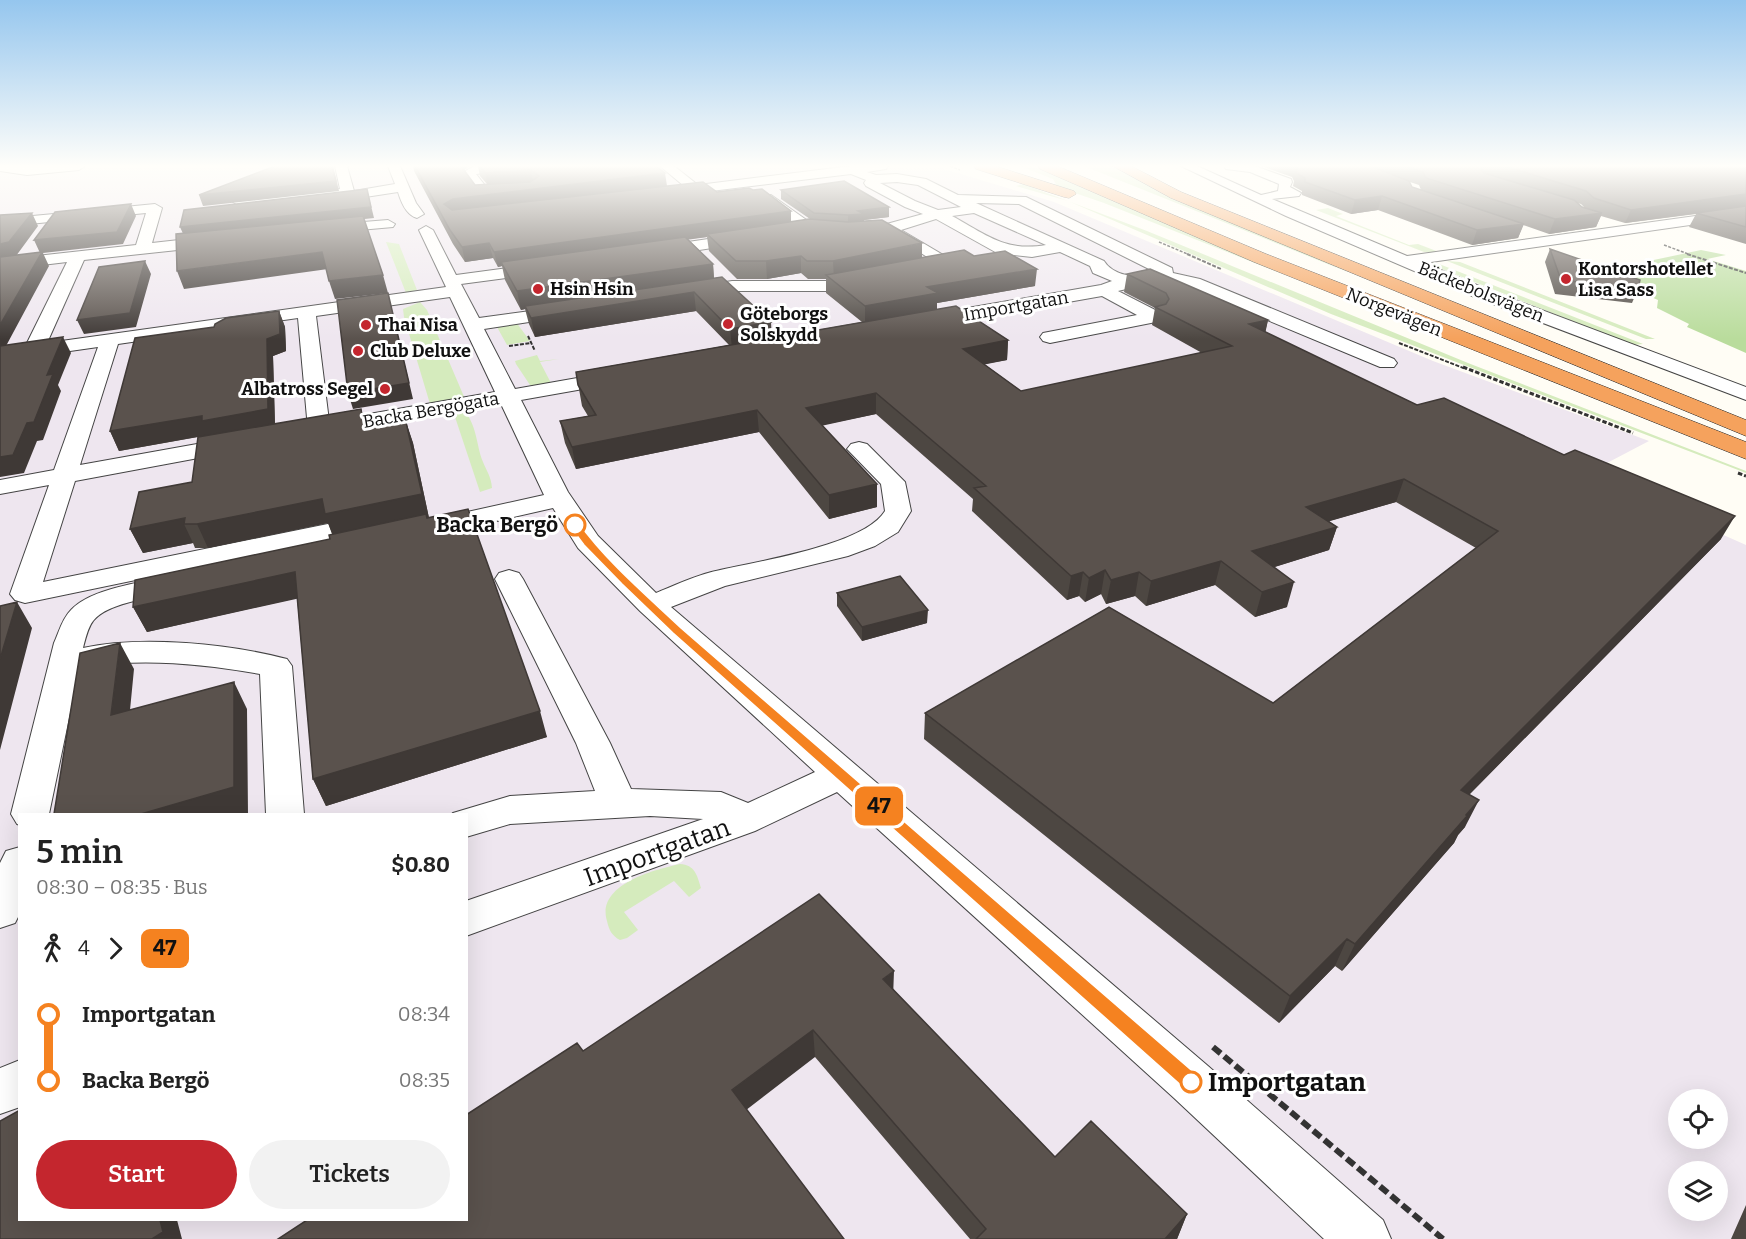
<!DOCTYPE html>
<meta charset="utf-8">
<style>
body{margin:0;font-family:Bitter,serif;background:#f2f2f2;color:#222;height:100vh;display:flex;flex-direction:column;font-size:22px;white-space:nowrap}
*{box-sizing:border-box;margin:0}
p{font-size:20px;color:#767676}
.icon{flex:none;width:33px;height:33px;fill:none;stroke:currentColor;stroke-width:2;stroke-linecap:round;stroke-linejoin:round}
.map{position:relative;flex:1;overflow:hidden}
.sheet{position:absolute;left:18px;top:813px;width:450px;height:408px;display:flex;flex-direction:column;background:#fff;border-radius:0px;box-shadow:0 6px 24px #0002}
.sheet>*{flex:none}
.badge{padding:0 12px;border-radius:9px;font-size:21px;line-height:39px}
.controls{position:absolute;left:1668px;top:1089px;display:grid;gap:12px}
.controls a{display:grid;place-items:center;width:60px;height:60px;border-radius:50%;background:#fff;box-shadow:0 6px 24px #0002;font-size:30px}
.map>.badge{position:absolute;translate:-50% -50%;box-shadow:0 0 0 3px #fff}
.legs{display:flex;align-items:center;gap:9px;height:66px;padding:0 18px;font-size:20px}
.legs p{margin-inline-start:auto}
.summary{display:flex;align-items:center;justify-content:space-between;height:102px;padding:0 18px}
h1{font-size:33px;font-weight:600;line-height:45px}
.button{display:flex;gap:12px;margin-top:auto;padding:12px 18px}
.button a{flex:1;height:69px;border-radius:36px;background:#c4262e;color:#fff;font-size:24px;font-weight:600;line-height:69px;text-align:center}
.button a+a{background:#f2f2f2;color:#222}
ul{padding:0 18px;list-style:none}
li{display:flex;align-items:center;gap:21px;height:66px;font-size:22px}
li i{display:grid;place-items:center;width:9px;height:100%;margin:0 8px;background:currentColor}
li i::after{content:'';width:15px;height:15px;margin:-8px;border:4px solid;border-radius:50%;background:#fff}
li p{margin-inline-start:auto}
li:first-child i{background:linear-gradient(#0000 50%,currentColor 0)}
li:last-child i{background:linear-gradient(currentColor 50%,#0000 0)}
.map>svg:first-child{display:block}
.industrial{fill:#eee6ef;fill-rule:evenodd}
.green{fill:#d5ebbd}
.forest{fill:#b9dc9c}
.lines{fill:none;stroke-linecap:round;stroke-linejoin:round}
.minor-casing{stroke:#444;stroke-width:2}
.highway-casing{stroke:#222;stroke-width:1}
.path-far3{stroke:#333;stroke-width:1.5;stroke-dasharray:3 1.5;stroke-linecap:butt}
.path-far2{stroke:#333;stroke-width:2;stroke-dasharray:4 1.5;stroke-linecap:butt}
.path-far1{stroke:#333;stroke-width:3;stroke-dasharray:4.5 2;stroke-linecap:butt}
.path{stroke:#333;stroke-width:6;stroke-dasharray:10 4.5;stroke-linecap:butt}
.minor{fill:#fff;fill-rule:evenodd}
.highway{fill:#f5a25d;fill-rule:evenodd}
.wall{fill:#4d4742;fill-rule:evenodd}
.shaded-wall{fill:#3f3936}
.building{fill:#5a524d;stroke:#3f3936;stroke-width:1.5}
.line-1{fill:#f58220;stroke:#fff;stroke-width:1.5}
.poi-dot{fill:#c4262e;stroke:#fff;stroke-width:2}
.stop-1-dot{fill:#fff;stroke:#f58220;stroke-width:3}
.labels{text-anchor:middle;stroke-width:6;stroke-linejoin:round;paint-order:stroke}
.far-poi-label{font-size:18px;font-weight:bold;fill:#111;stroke:#fff;text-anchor:start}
.far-street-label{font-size:18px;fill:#111;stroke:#fff}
.stop-label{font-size:21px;font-weight:bold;fill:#111;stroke:#fff;text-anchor:end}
.near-street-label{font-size:26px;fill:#111;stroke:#fff}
.near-stop-label{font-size:26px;font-weight:bold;fill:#111;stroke:#fff;text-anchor:start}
</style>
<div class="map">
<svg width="1746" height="1239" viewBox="0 0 1746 1239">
<rect width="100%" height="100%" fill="#fffdf5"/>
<path class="industrial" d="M0,166H900L904,169L941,168L1054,202L1433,361L1649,441L1586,474L1746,545V1239H0ZM20,814H466V1220H20ZM1678,1100H1718V1138H1678ZM1678,1172H1718V1210H1678Z"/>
<path class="green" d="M1020,166H1032L1285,275L1104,203L1049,184H1056L1053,179Z
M1084,166H1111L1172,196L1350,273Z
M1023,184L1147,231L1468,363L1746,471V473L1331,314L1068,201L1016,186Z
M1328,208L1343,214L1336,216L1409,245L1418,244L1439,252H1424L1316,210Z
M386,242L399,244L417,290L406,293Z
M1447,261L1460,262L1655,339H1646Z
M1432,262H1434L1643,344L1632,345L1432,265Z
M420,302L427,310L465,399L430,404L404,317L403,309Z
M516,322L530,341L507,345L497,327Z
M537,355L540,361L559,359L540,362L551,383L540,386L530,385L516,364L515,361Z
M462,409C477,422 476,445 483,462C487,472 491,476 492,488L480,492L453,411Z
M680,864C695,865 697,875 701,888L689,897L674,881L624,912L638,930L627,938L620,940C612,936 609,930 607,921C596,885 653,870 680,864Z"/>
<path class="forest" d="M1701,250L1726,255L1707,259L1746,271V353L1687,327L1689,324L1657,308L1658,300L1577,265H1630Z"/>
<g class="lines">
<g class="minor-casing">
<path id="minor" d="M0,166H85L79,170L27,175L0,171Z
M335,166H347L354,191L395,184L388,166H400L416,203L424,214L417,218C406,215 401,202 398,192L326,203L319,199L240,206L233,202L240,198L340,189Z
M474,166H520L514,170L476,174L487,188L514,186L521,190L514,194L478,195L462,173Z
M660,166H674L698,185L851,166H888L886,169L867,172L876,175L897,174L926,179L958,195L1026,197L1172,268L1173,273L1200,279L1394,359L1397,363L1394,367H1380L1188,287L1164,280L1118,291L1161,313L1164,317L1161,321L1050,343L1043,341L1040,337L1043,333L1137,315L1102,296L927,327L920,325L918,321L920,317L927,315L1101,285L1112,281L1093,273L1090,266L1060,252L1032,257L997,253L936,219L901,230L955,262C948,270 924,274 913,271L911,268L913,265L932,260L881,228L883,225L923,214L905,207L866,186L864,183L866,180L851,174L670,196L663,192L665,189L684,186ZM897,182L918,185L961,207L938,210L915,201L880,183ZM976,203L1019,204L1155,272C1139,280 1113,276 1104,261ZM974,213L1046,245C1005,252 987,235 952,216Z
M1181,166H1197L1261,195L1278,191L1279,184L1250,172L1226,169L1224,166H1255L1291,179L1292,182L1290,187L1301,193L1299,196L1272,199L1407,256L1746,209V217L1424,263L1489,290L1746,387V400L1477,298L1286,216Z
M771,195L815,226L817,229L815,232L654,257L646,252L654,247L797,226L766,202L764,199L766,196Z
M155,204L162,208L152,243L215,236L223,241L215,246L84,260L47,343L446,287L419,230L426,226L433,230L456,275L544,263L550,265L552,268L544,273L461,284L479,318L568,306L574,307L577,311L574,315L568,316L484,329L515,389L617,371L624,373L627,377L624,381L617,383L521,400L568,492L598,536L656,593C673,586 690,578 708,573C750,562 863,547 885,511L881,484L847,449L851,444L859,442L867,444L905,482L911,511L898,532L875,546L848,556L725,586L671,607L1208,1066L1383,1220L1391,1239H1324L1174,1098L837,792L755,831L466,936V901L703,819L650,816L510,824L466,837V814H452L453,813L510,796L595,791L576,743L495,579L499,573L509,570L519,573L523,579L610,743L631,789L721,792L748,803L815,772L640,611L578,548L553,508L431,536L422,534L418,528L422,522L544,495L501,404L319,436L311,434L308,429L298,318L118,344L80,465L236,437L244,439L248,444L244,449L236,451L75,481L43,582L372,515L381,517L385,523L381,529L372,531L25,603L15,600L10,594L49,485L0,494V480L54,470L98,347L0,361V349L26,345L67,262L0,270V260L136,245L146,213L94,218L87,214L94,210ZM450,297L495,392L329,421L316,316Z
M54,214L59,215L61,218L59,221L0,227V219Z
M388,220L395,224L393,227L326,233L319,229L326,225Z
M866,274L872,275L874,279L872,283L834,291H732L726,290L723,286L726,282L732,281H834Z
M173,576L183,579L187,585L183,591C160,597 108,601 93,621C88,627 85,640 83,648C142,635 230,644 287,659L292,666L304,814H266L260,674C202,664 144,658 86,667L80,665L49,814H20V825L17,824L11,814L54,643C59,632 62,619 71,610C91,588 144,582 173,576Z
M20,847V913L15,923L0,928V863L6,851Z
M20,1060V1107L0,1114V1068Z"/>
</g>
<g class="highway-casing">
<path id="highway" d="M974,166H995L1074,191L1076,194L1069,198L1064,197L976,169Z
M1038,166H1057L1266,254L1746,442V459L1254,262L1040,169Z
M1113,166H1131L1181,192L1746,420V436L1171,198Z"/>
</g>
<path class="path-far3" d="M950,166L960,170
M1159,242L1190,255
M1664,245L1691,255"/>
<path class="path-far2" d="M1187,254L1221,269
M1687,254L1746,273
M528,336L535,351
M1399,343L1466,369
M509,346L531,343"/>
<path class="path-far1" d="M1463,367L1633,433
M1738,473L1746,476"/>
<path class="path" d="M1213,1047L1443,1239"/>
<use href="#minor" class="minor"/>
<use href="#highway" class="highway"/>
</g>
<path class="wall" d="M413,166L464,170L475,185L487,184L480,176L478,166H656L666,186L717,192L791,211V222L810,219L781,199V190L889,217L864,220V221L922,258L974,256L1035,286L937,303V309L1008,340L1007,360L984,364L1021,391L1202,353L1152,325L1155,308L1124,292L1127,274L1268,320L1265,332L1417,405L1721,539L1469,795L1465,827L1458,835L1454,843L1342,971L1335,966L1279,1023L924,739L925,713L1273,703L1476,548L1396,502L1329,521L1337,527L1329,550L1274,567L1287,607L1255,617L1215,585L1146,606L1135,596L1106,604L1101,594L1085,602L1079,596L1067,600L972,511L973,499L876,414L822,425L877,507L829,519L759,432L576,469L565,443L560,421L588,416L582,406L576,372L729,345L696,311L535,337L529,324L525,309L521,310L505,280L502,266L498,267L493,258L465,262L453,244L414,171ZM707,237L709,251L737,279H767L801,273L808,279H826V293L862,322L772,338L714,278L713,264L688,239Z
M1261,166H1746V244L1689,227L1696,214L1625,223L1601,216L1596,227L1549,234L1523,225L1518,238L1472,245L1378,210L1351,214L1302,195V191L1293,186L1294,181L1292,177ZM1410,182L1419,185L1421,190L1412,187ZM1577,203L1581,204L1585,208L1582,207Z
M1550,249L1638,289L1632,303L1555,294L1545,262Z
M279,311L285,327L286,351L273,356L275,424L361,409L368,429L406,422L413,443L429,518L547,737L326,806L313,779L297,598L147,632L133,607L330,539L332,534L328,523L208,548H195L193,543L143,553L130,529L192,482L198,437L119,451L110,431L214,327Z
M837,593L927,623L862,641L837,606Z
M893,990L1055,1157L1187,1214L1177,1239H970L815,1057L583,1051Z
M1746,1205V1239H1731Z"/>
<path class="shaded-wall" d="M332,166H333L339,191L203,206L199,195Z
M458,166H470L460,173Z
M531,170L533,182L488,186L485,173Z
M665,173L667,186L447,217L444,204L453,199Z
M367,189L374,218L185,238L180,227Z
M1746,194V207L1625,223L1631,210Z
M1382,196L1378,210L1351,214L1355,200Z
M131,204L136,216L123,244L43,253L49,266L6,346L0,347V325L40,253L34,240Z
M889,207V217L864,220V224L848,226V215L858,211Z
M791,211V225L707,234V237L503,266L501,262L502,266L498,267L494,252Z
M32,213L38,226L16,256L0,259V244Z
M1602,213L1596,227L1549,234L1555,219Z
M1524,224L1518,238L1472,245L1477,230Z
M489,243L493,258L465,262L462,247Z
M922,243V260L834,279L833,261Z
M322,252L328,269L184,289L177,271Z
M801,256V273L767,279L766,261Z
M145,261L151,274L136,327L84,334L77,320Z
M713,264L714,281L525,306V309L521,310L517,291Z
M1037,269L1035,286L937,303V312L865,325V306L927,287Z
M383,275L388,293L335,299L329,281Z
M694,292L696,311L535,337L531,318Z
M388,293L413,399L353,409L348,393Z
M279,311L285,327L286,351L273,356L275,428L208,435L119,451L110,431L267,339Z
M1268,320L1264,339L1249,324Z
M771,322L772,341L732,348L730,329Z
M63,337L71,353L58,385L61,391L43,440L37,441L24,473L0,477V457L47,375Z
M1008,340L1007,360L962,369L963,349Z
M876,393V414L807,429L806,408Z
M361,409L368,430L364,429Z
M757,410L759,432L576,469L572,447Z
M406,422L413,443L429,518L334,538L328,523L208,548L197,524Z
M1404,479L1396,502L1299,530L1306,507Z
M877,484V507L829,519V495Z
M1735,516L1721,539L1447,817L1461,790Z
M185,518L184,524L193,543L143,553L130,529Z
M1337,527L1329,550L1246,576L1252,551Z
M1221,561L1215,585L1146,606L1151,581Z
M1105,570L1101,594L1085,602L1089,578Z
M295,572L305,597L147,632L133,607Z
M1083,572L1079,596L1067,600L1071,576Z
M1139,572L1135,596L1106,604L1111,580Z
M1294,582L1287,607L1255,617L1262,592Z
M17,602L32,628L0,750V659Z
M928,610L927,623L862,641V627Z
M120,643L134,669L127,741L111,715Z
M234,682L247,709L248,814H141Z
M540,711L547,737L326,806L313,779Z
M1479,800L1465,827L1458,835L1454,843L1342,971L1355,944Z
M1347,939L1335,966L1279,1023L1290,996Z
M894,971L893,998L883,979Z
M813,1030L815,1057L737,1117L732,1090Z
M1187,1214L1177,1239H1165Z
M160,1220H177L182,1239H152Z"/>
<path class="building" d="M275,166H332L336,181L199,195Z
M415,166H461L475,185L530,182L539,176L531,170L485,173L480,166H656L665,173L453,199L444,204L452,210L703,182L717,192L749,188L753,190L762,189L791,211L494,252L489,243L462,247L450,230Z
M1296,166H1371L1409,181L1412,187L1524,224L1477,230L1382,196L1355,200L1305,182V178L1296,173L1297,169Z
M1405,166H1482L1481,169L1484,173L1574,200L1582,207L1602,213L1555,219L1426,178L1423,172Z
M1504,166H1746V194L1631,210L1594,198L1586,191Z
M844,181L889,207L858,211L864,214L848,215L814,213L781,190Z
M367,189L371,207L180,227L184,210Z
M131,204L117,232L34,240L55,212Z
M1746,206V227L1696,213Z
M32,213L9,242L0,244V215Z
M363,216L383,275L329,281L322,252L177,271L176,234Z
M809,219L848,222L882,220L922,243L833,261H807L801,256L766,261H736L707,234Z
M685,237L713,264L517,291L501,262Z
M1550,249L1640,280L1638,289L1561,280Z
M964,250L974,256L1005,251L1037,269L927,287L938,293L865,306L826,275Z
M42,252L0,325V257Z
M145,261L130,313L77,320L99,267Z
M1150,269L1268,320L1249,324L1417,405L1444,398L1564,455L1575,450L1735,516L1461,790L1479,800L1466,815L1467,816L1355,944L1347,939L1290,996L925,713L1109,607L1273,703L1498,531L1404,479L1306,507L1337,527L1252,551L1294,582L1262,592L1221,561L1151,581L1139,572L1111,580L1105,570L1089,578L1083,572L1071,576L974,488L986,486L876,393L806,408L877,484L829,495L757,410L572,447L560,421L596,415L578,385L576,372L956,306L1008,340L963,349L1021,391L1232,346L1155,307L1166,304L1169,299L1166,293L1127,274Z
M722,277L771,322L730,329L694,292L531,318L525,306Z
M388,293L409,383L348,393L337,300Z
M279,311L280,334L267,339L268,409L202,421V416L110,431L135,338L214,327L215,324L226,318Z
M63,337L47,375L53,374L34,422L27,423L13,455L0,457V346Z
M361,409L364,429L406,422L422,494L325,514L322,499L197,524H184L185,518L130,529L139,492L192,482L198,437Z
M468,509L540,711L313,779L295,572L133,607L135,580L330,539L329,535L426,514L427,518Z
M900,576L928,610L862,627L837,593Z
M17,602L0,659V606Z
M120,643L111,715L234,682V787L141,814H54L80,653Z
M819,894L894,971L883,979L1055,1157L1091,1121L1187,1214L1165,1239H976L986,1229L813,1030L732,1090L844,1239H278L307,1220H466V1115L577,1043L583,1051Z
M20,1110V1220H160L163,1232L152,1239H0V1121Z"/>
<linearGradient id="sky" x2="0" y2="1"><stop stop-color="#95c6ee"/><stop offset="0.49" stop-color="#fffefa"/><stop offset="1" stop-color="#fffefa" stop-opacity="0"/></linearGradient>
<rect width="1746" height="339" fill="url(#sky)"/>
<path class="line-1" d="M571,522H578C607,562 645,594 681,628L1197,1075L1200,1082L1197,1088L1191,1091L1184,1088L673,633L622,584L584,545L569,525Z"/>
<g class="poi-dot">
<circle cx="1566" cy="279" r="6"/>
<circle cx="538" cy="289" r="6"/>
<circle cx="728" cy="324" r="6"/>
<circle cx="366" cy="325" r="6"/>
<circle cx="358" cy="351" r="6"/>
<circle cx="385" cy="389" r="6"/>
</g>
<g class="stop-1-dot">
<circle cx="575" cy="525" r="10"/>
<circle cx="1191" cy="1082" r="10"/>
</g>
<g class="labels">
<g class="far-poi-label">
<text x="1578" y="275">Kontorshotellet<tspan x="1578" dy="21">Lisa Sass</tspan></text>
<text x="550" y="295">Hsin Hsin</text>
<text x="740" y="320">Göteborgs<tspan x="740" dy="21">Solskydd</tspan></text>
<text x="378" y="331">Thai Nisa</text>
<text x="370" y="357">Club Deluxe</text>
<text x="373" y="395" text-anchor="end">Albatross Segel</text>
</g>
<g class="far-street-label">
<text transform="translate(1481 292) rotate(22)" y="6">Bäckebolsvägen</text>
<text transform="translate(1016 306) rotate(-10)" y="6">Importgatan</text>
<text transform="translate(1394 312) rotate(22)" y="6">Norgevägen</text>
<text transform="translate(431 410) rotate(-10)" y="6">Backa Bergögata</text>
</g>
<g class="stop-label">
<text x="558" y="532">Backa Bergö</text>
</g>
<g class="near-street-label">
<text transform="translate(657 852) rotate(-20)" y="9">Importgatan</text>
</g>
<g class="near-stop-label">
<text x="1208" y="1091">Importgatan</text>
</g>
</g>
</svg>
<div class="controls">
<a><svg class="icon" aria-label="locate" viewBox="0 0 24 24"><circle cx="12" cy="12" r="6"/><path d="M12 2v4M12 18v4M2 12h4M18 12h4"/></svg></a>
<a><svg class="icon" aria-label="layers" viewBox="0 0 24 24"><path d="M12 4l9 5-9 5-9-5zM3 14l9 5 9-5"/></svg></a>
</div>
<b class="badge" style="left:879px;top:806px;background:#f58220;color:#111">47</b>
<section class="sheet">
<div class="summary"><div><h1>5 min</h1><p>08:30 – 08:35 · Bus</p></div><b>$0.80</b></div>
<div class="legs"><svg class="icon" aria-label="walk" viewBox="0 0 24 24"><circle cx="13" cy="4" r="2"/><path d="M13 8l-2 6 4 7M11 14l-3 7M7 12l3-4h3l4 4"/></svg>4<svg class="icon" aria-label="forward" viewBox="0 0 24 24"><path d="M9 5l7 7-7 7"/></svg><b class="badge" style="background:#f58220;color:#111">47</b></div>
<ul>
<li><i style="color:#f58220"></i><b>Importgatan</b><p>08:34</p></li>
<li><i style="color:#f58220"></i><b>Backa Bergö</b><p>08:35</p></li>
</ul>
<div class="button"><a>Start</a><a>Tickets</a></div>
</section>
</div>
